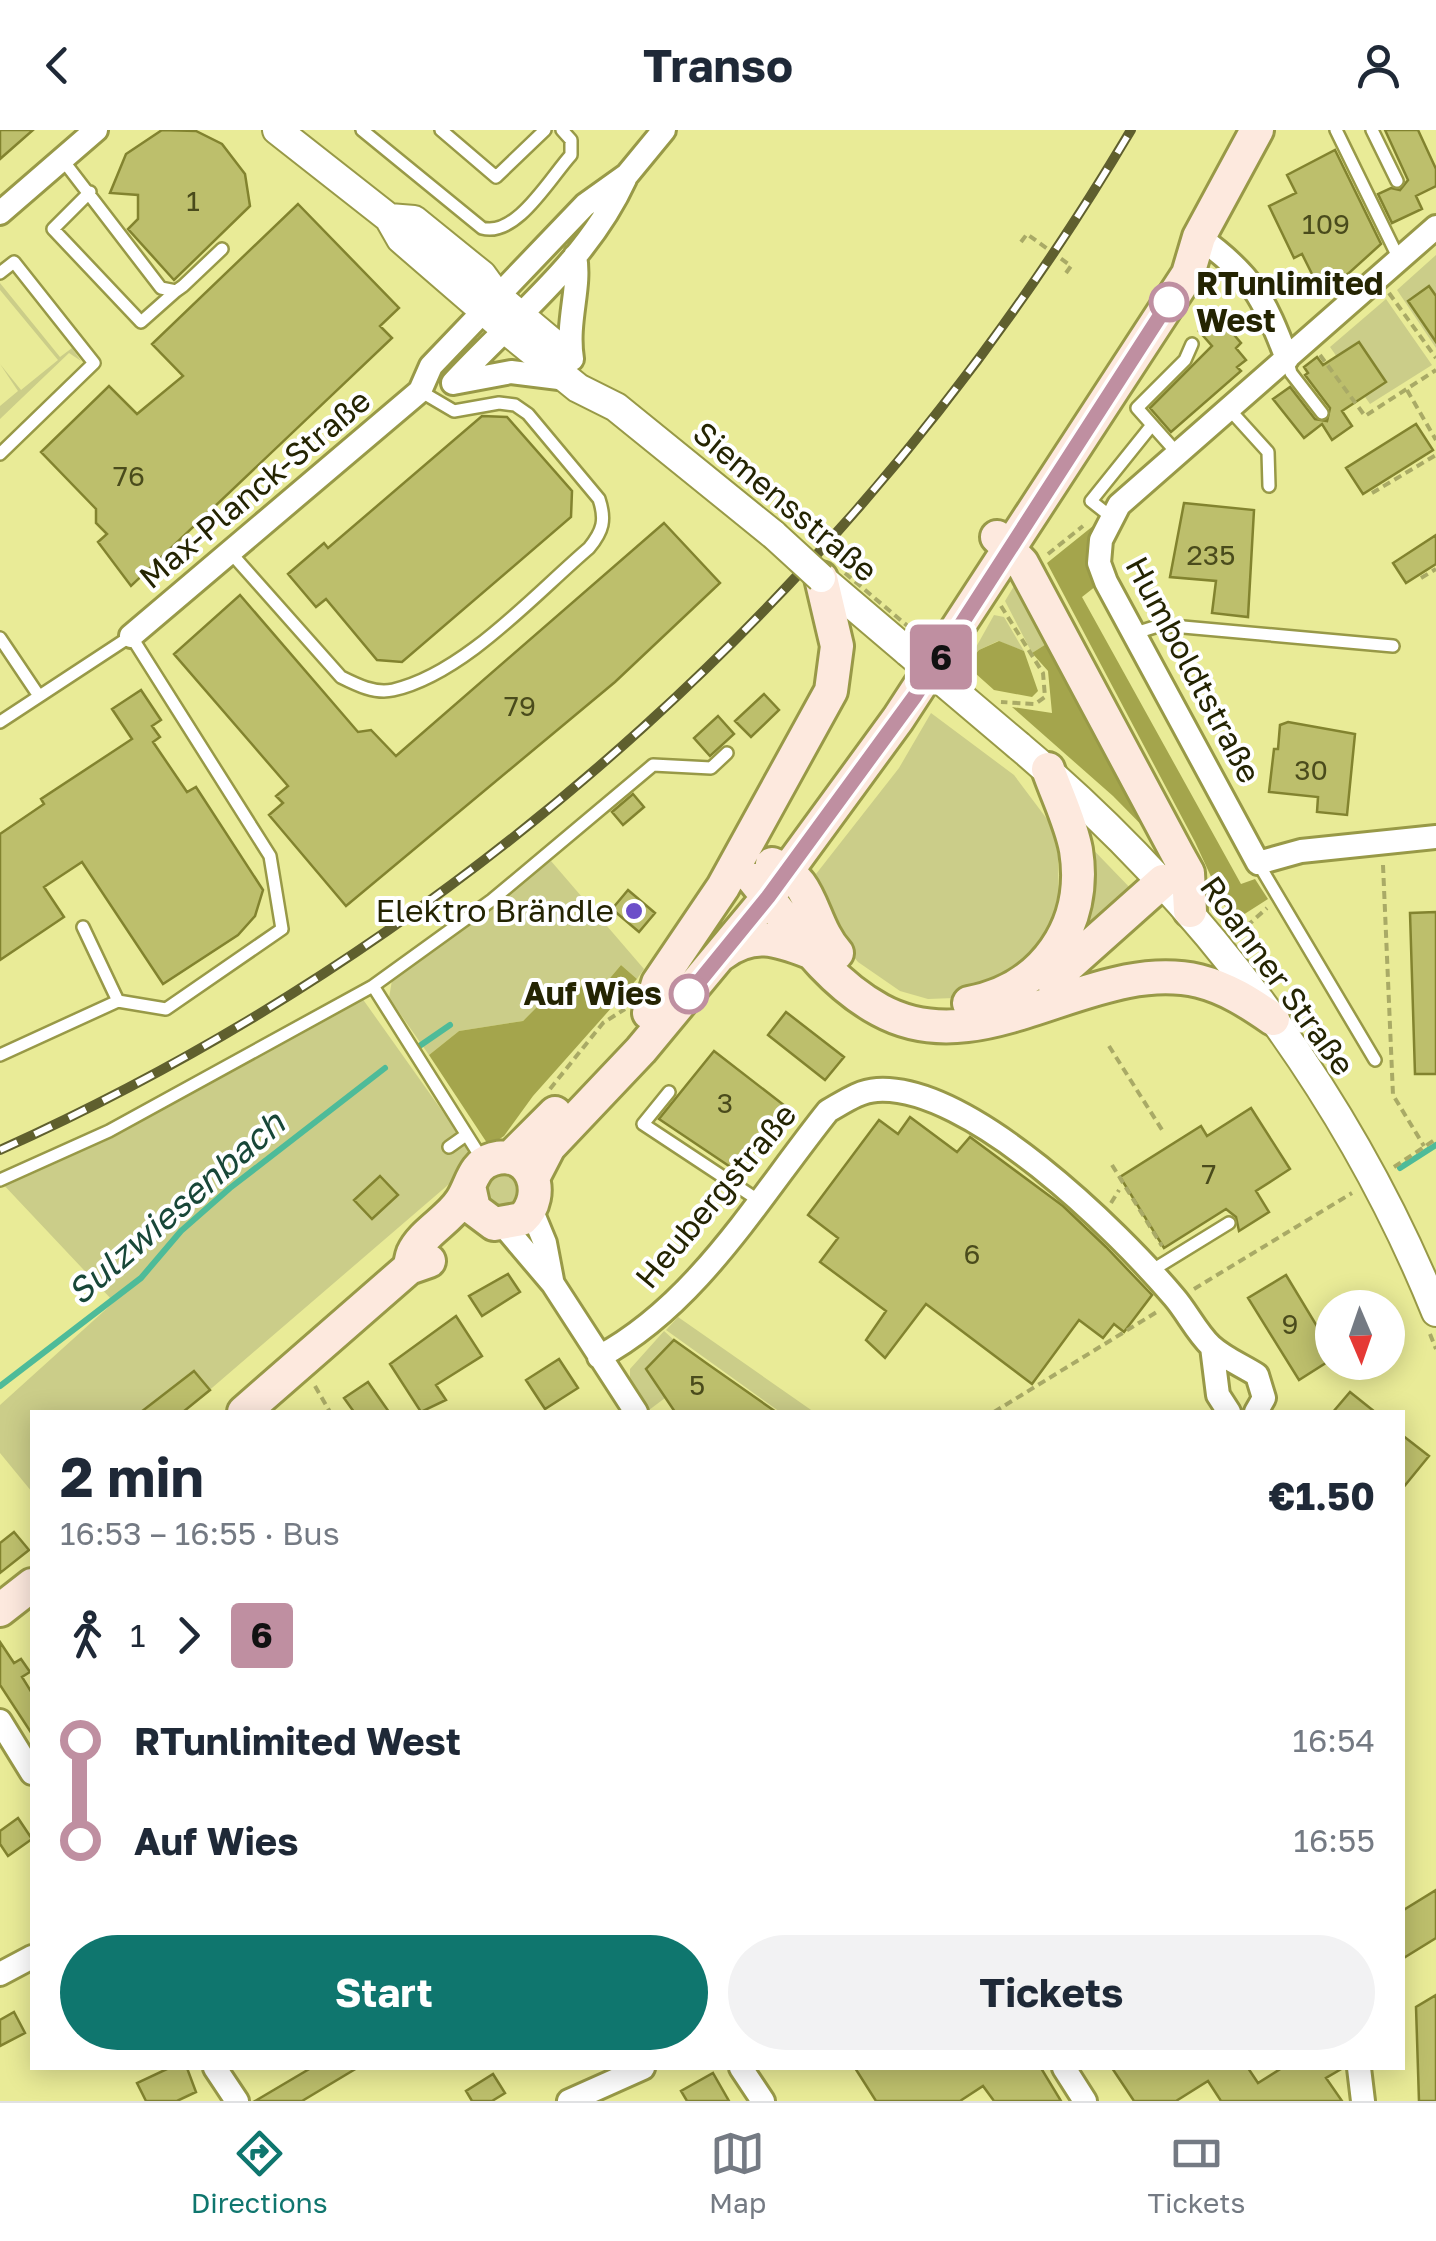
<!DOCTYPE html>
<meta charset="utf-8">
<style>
body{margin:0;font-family:"Golos Text",sans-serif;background:#f2f2f3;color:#1f2937;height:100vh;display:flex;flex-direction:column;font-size:38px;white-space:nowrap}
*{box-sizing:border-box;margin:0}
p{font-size:32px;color:#747a83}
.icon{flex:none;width:55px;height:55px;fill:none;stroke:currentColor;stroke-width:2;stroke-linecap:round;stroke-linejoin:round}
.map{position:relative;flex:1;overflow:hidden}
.sheet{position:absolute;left:30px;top:1280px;width:1375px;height:660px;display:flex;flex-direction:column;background:#fff;border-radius:0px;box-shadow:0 5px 25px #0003}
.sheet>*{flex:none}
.badge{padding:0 20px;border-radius:8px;font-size:35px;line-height:65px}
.needle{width:65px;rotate:178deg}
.fabs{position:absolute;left:1315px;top:1160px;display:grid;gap:20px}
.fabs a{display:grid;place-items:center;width:90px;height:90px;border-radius:50%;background:#fff;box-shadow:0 5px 25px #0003;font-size:50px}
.map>.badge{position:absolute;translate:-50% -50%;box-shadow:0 0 0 5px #fff}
.legs{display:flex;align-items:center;gap:15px;height:110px;padding:0 30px;font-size:32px}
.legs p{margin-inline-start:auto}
.summary{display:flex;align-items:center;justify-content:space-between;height:170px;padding:0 30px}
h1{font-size:55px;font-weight:700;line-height:75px}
.primary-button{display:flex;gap:20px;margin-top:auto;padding:20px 30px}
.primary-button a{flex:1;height:115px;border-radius:60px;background:#0f766e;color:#fff;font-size:40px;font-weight:700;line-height:115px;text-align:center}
.primary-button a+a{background:#f2f2f3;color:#1f2937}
ul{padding:0 30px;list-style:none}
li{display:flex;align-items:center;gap:35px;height:100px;font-size:38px}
li i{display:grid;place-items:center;width:15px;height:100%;margin:0 12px;background:currentColor}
li i::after{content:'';width:25px;height:25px;margin:-12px;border:8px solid;border-radius:50%;background:#fff}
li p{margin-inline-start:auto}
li:first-child i{background:linear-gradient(#0000 50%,currentColor 0)}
li:last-child i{background:linear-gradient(currentColor 50%,#0000 0)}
header{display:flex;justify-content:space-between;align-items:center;height:130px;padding:0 30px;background:#fff;font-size:45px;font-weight:700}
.dock{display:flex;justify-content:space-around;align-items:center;height:140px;border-top:2px solid #e0e1e3;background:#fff;font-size:28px;color:#747a83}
.dock a{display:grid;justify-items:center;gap:5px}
.dock .current{color:#0f766e}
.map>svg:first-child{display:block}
.green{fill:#cbcd89}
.forest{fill:#a4a54c}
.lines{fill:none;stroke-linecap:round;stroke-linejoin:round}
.stream{stroke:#4ebb99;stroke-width:6}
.building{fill:#bdbf6c;stroke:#82832f;stroke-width:2.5}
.service-casing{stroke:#989947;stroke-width:16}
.minor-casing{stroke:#989947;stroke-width:28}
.tertiary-casing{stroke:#989947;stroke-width:32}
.secondary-casing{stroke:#989947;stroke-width:38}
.path{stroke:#a9aa66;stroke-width:4;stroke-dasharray:8 5;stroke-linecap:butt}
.service{stroke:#fff;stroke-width:11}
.minor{stroke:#fff;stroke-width:22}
.tertiary{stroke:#fff;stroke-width:28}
.secondary{stroke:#fde9de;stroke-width:32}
.rail-casing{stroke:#5f5f2e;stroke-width:10}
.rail{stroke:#fff;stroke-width:6;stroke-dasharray:19;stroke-linecap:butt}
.tertiary-bridge-casing{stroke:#989947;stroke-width:32;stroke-linecap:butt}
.path-bridge{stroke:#a9aa66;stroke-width:4;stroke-dasharray:8 5;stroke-linecap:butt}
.tertiary-bridge{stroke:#fff;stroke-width:28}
.line-1-casing{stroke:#fff;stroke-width:22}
.line-1{stroke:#bf8fa1;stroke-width:15}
.stop-1-dot{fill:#fff;stroke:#bf8fa1;stroke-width:5}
.poi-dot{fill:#6c4fc9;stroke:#fff;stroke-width:4}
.labels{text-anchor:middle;stroke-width:8;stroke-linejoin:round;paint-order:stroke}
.number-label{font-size:28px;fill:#4a4b1c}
.stop-label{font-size:32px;font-weight:bold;fill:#242402;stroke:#fff;text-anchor:start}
.street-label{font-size:32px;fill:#242402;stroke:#fff}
.poi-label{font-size:32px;fill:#242402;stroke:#fff;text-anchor:end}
.water-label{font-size:35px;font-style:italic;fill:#184738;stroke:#fff}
</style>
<header><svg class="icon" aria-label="back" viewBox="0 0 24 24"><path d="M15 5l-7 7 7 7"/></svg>Transo<svg class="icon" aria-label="person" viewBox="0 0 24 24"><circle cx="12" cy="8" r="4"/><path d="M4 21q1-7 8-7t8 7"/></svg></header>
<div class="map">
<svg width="1436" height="1971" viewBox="0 0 1436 1971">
<rect width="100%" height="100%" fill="#e9eb97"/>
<path class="green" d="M1436,125V218L1397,160Z
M0,153L60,227L72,218L81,231L69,223L0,289V276L18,261L0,234L21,260L58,230L0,160Z
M1386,169L1432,235L1370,274L1330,217Z
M1017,451L1051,511L1032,523L1005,471Z
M994,485L1004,487L1024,521L998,511L979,520L966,535Z
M931,583L1014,645L1050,693L1058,723L1059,788L1037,828L954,868L928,869L900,861L858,832L840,810L816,744L899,638Z
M1079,705L1136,764C1118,785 1094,803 1074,821C1059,835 1044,851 1027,862C933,928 849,858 791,785L802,777C876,957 1125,888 1079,705Z
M551,731L644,839L637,849L621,835L605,854L585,851L566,877L539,876L523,891L459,901L429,925L389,868L392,850Z
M357,861L477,1030L184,1282H32V1362L0,1323V1275L114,1172L0,1051L109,1003Z
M485 1061a18 18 0 1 1 36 0a18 18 0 1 1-36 0Z
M678,1187L814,1282H780L666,1200Z
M664,1201L674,1210L647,1239L665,1268L649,1280L630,1256V1239Z"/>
<path class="forest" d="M1093,396L1087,438L1096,456L1082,467L1241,754L1255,749L1268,769L1232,792L1195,712L1047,433Z
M999,511L1024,521L1038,561L1032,567L994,560L966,535L979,520Z
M1051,511L1169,723L1113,666L1012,577L1052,583L1048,541L1032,523Z
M621,835L637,849L533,966L504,1006L489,1016L429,925L459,901L523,891L538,876L566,877L585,851L605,854Z"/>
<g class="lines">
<path class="stream" d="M418,917L450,895
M1400,1038L1436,1015
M0,1256L141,1148L181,1101L230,1058L385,938"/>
</g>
<path class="building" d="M0,0H33L0,29Z
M162,0L196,1L222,14L245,44L250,76L174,150L128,99L138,89V65L110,63L126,24Z
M1385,0H1418L1436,39V56L1416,66L1422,79L1392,93L1378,64L1391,58L1400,60L1408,50Z
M1335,20L1381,114L1349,143L1334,151L1330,145L1316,152L1302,124L1294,128L1269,76L1296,63L1287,45Z
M298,74L399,178L380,196L392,208L131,456L98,412L107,404L96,393V379L41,322L109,256L137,284L183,246L152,214Z
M1429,156L1436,166V212L1408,171Z
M1217,185L1241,213L1236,218L1246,230L1237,237L1241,241L1171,302L1150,278L1212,216L1199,201Z
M1359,212L1386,252L1342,281L1352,296L1332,310L1322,294L1304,308L1273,269L1290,257L1315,289L1327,291L1330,278L1305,245L1308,243L1304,237L1317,227L1323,235Z
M482,286L507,287L572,361L571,387L402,532L377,530L326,469L316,477L288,444L324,413L328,418Z
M1416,294L1433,320L1363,364L1346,338Z
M1184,373L1254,380L1248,487L1212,483L1216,451L1170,447Z
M664,393L720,453L615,552L346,776L269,685L283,673L276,666L288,656L174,524L240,465L358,602L371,600L396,626Z
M1436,405V434L1406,453L1393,433Z
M141,560L161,590L152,596L160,607L153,612L187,662L196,657L263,760L255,786L238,805L163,854L82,732L44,757L64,787L0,830V704L44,674L41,669L132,609L112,579Z
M764,564L779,580L751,607L735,591Z
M718,586L734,604L710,626L694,608Z
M1288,592L1355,604L1347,685L1317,682L1318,667L1269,662L1274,619H1278L1280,595Z
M633,664L644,677L623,695L612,682Z
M628,760L655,783L639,802L612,779Z
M1436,782V944H1415L1410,783Z
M786,882L844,927L825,950L768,905Z
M714,921L794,983L767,1019L757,1012L735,1040L659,989Z
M1251,978L1290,1039L1256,1061L1269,1082L1239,1101L1236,1087L1226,1079L1164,1118L1120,1047L1201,996L1207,1006Z
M910,987L957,1022L970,1007L1063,1076L1106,1117L1152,1165L1124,1202L1114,1194L1103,1208L1079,1190L1032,1254L926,1174L885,1228L866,1210L886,1181L820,1132L838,1108L808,1085L879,990L898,1004Z
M380,1046L398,1065L372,1089L354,1070Z
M508,1144L520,1162L482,1186L469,1166Z
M1286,1145L1332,1221V1229L1299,1250L1248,1168Z
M456,1186L482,1226L436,1255L446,1270L421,1282L390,1234Z
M674,1210L709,1235L776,1282H675L646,1239Z
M559,1229L578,1258L545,1279L526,1250Z
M194,1241L210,1260L183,1282H141Z
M368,1252L389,1282H354L344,1268Z
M1350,1262L1375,1282H1333Z
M1402,1305L1429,1326L1402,1359Z
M14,1402L29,1420L0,1443V1413Z
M0,1512L14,1533L21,1529L30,1542L22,1547L32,1563V1604L0,1555Z
M18,1688L32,1709L8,1726L0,1714V1701Z
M1436,1760V1808L1402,1829V1781Z
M1436,1865V1971H1419L1416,1877Z
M14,1882L25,1903L0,1916V1890Z
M169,1938H187L196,1962L177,1971H146L137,1953Z
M311,1938H357L302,1971H255Z
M855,1938H1041L1061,1971H994L983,1956L960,1971H876Z
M1112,1938H1248L1258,1953L1282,1938H1343L1326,1948L1342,1971H1221L1208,1951L1176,1971H1134Z
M713,1943L729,1971H687L681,1961Z
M493,1944L505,1963L492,1971H472L466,1961Z"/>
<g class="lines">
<g class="service-casing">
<path id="service" d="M362,0L482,98C516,108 550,48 571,25V10L562,0
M441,0L496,47L545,0
M1336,0L1400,131
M1372,0L1397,51
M62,29L161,158L176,161L183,156L222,119
M90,62L53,99L141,192L176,161
M0,143L14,132L94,233L0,324
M1287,229L1291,243L1322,283
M1229,279L1268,322L1269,356
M1178,324L1137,278L1185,230L1192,214
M1110,386L1091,371L1152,295
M230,422L341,547C357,555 375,564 393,560C464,544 535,464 589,418C603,401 606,390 599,369L528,284L515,275L499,273L454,281L420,261
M1132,504L1161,495L1393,516
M0,508L39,566
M0,592L131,506L270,726L282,799L166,879L118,871L0,925
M1258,733L1375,930
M83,797L118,871
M373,856L492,770L653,635L711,638L727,623
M669,962L643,994L758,1070
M449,1017L466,1005
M0,1050L109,1001L373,856L482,1029
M1151,1141L1229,1093"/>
</g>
<g class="minor-casing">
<path id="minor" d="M0,83L96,0
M1436,97L1119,375L1101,410L1099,433L1106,452L1258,733L1301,721L1436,707
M1199,107C1251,144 1265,169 1287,229
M572,229C566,191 581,157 575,126
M453,253C514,187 587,132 625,49
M453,253L511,242L567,249
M131,506L420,261L431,236L585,75L627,45L664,0
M531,1079L545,1113L552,1150
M503,1095L553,1154L636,1282
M1212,1217L1218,1265L1229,1282
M599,1227C698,1174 759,1067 828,981C844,972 859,961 877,960C969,954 1118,1101 1174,1167C1187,1182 1197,1203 1211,1216C1224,1228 1243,1236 1257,1245L1264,1268L1256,1282
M0,1591L32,1643
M0,1844L32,1827
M215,1938L237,1971
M741,1938L763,1971
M1064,1938L1085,1971
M1359,1938L1363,1971
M569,1971L643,1938"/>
</g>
<g class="tertiary-casing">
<path id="tertiary" d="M277,0L389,88L401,109L505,199L578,258L616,277L774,405
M389,88L414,90L482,145L498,167L559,218
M821,448L908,522
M1019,616C1200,768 1347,962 1436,1182"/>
</g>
<g class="secondary-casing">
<path id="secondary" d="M997,407L1022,433L1178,725L1188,743L1190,781
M772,734C814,748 810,793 837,823
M754,750C792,797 826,851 880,880C984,937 1092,826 1199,851C1227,858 1250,873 1273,889
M722,824C752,801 777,809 810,822
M1052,850L1163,751
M969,873C1044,859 1088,795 1076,720C1071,693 1057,665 1048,639
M649,883L658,853L723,757L831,561L837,516L821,448
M510,1028L555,983
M534,1046L549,1017L641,920L768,767L898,589L1188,144L1199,107L1257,0
M409,1138C411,1133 411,1128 413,1123C422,1103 449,1090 461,1071C472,1055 472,1035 493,1029C532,1018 548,1065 522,1089L494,1094L474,1079L469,1056
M244,1282L409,1138L429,1131
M0,1480L32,1455"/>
</g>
<path class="path" d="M1021,112L1027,104L1071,136L1066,143
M1389,163L1436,228
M1320,225L1365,286L1436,240
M1407,260L1436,310
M1372,363L1436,325
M1048,424L1083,396
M1421,448L1436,439
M1001,476L1043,543L1045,567L1035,574L1001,572
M1383,735L1393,965L1424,1016
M1216,767L1227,790
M1237,805L1267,778
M1109,916L1164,1003
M550,959L603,893L625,879
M1112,1035L1162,1116
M1394,1037L1436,1009
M1111,1073L1119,1060
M1194,1159L1352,1063
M1430,1204L1436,1219
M315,1256L330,1282
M994,1282L1160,1180"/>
<use href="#service" class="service"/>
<use href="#minor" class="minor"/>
<use href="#tertiary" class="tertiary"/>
<use href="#secondary" class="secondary"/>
<g class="rail-casing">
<path id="rail" d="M0,1020C471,808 868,444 1131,0"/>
</g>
<use href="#rail" class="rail"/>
<g class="tertiary-bridge-casing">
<path id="tertiary-bridge" d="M774,405L821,448
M908,522L1019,616"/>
</g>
<path class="path-bridge" d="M845,443L910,498"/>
<use href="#tertiary-bridge" class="tertiary-bridge"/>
</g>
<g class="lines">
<g class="line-1-casing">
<path id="line-1" d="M689,864L768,767L915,566L1169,172"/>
</g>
<use href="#line-1" class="line-1"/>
</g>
<g class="stop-1-dot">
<circle cx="1169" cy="172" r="18"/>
<circle cx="689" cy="864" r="18"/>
</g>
<circle class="poi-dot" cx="634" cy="781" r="10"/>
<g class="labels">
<g class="number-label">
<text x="193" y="81">1</text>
<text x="1326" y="104">109</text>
<text x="129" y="356">76</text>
<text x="1211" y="435">235</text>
<text x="520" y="586">79</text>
<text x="1311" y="650">30</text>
<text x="725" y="983">3</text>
<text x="1209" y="1054">7</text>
<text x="972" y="1134">6</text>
<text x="1290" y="1204">9</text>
<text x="697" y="1265">5</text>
</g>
<g class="stop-label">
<text x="1196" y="165">RTunlimited<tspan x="1196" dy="37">West</tspan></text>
<text x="662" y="875" text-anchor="end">Auf Wies</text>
</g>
<g class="street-label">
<text transform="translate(255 359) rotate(-40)" y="11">Max-Planck-Straße</text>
<text transform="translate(785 372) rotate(40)" y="11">Siemensstraße</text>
<text transform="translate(1193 540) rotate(62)" y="11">Humboldtstraße</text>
<text transform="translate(1277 846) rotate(54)" y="11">Roanner Straße</text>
<text transform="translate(716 1066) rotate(-50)" y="11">Heubergstraße</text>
</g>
<g class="poi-label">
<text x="614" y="792">Elektro Brändle</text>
</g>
<g class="water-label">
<text transform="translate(176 1078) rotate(-41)" y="12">Sulzwiesenbach</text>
</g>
</g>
</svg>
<div class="fabs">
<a><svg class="needle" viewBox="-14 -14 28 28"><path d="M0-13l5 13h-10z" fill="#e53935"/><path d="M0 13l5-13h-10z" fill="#747a83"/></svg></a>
</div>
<b class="badge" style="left:941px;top:527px;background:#bf8fa1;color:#111">6</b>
<section class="sheet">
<div class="summary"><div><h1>2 min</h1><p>16:53 – 16:55 · Bus</p></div><b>€1.50</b></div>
<div class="legs"><svg class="icon" aria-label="walk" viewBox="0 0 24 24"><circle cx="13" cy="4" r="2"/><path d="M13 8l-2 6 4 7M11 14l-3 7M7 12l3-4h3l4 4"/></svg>1<svg class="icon" aria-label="forward" viewBox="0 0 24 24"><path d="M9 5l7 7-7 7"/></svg><b class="badge" style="background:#bf8fa1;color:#111">6</b></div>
<ul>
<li><i style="color:#bf8fa1"></i><b>RTunlimited West</b><p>16:54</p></li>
<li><i style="color:#bf8fa1"></i><b>Auf Wies</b><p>16:55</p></li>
</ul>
<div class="primary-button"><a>Start</a><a>Tickets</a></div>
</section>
</div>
<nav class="dock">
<a class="current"><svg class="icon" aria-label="directions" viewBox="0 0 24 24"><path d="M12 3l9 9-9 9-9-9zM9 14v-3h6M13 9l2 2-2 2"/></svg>Directions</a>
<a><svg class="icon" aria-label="map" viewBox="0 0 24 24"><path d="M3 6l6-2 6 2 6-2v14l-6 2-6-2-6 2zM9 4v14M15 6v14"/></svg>Map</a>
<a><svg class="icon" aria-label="tickets" viewBox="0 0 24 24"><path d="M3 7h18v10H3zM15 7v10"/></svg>Tickets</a>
</nav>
